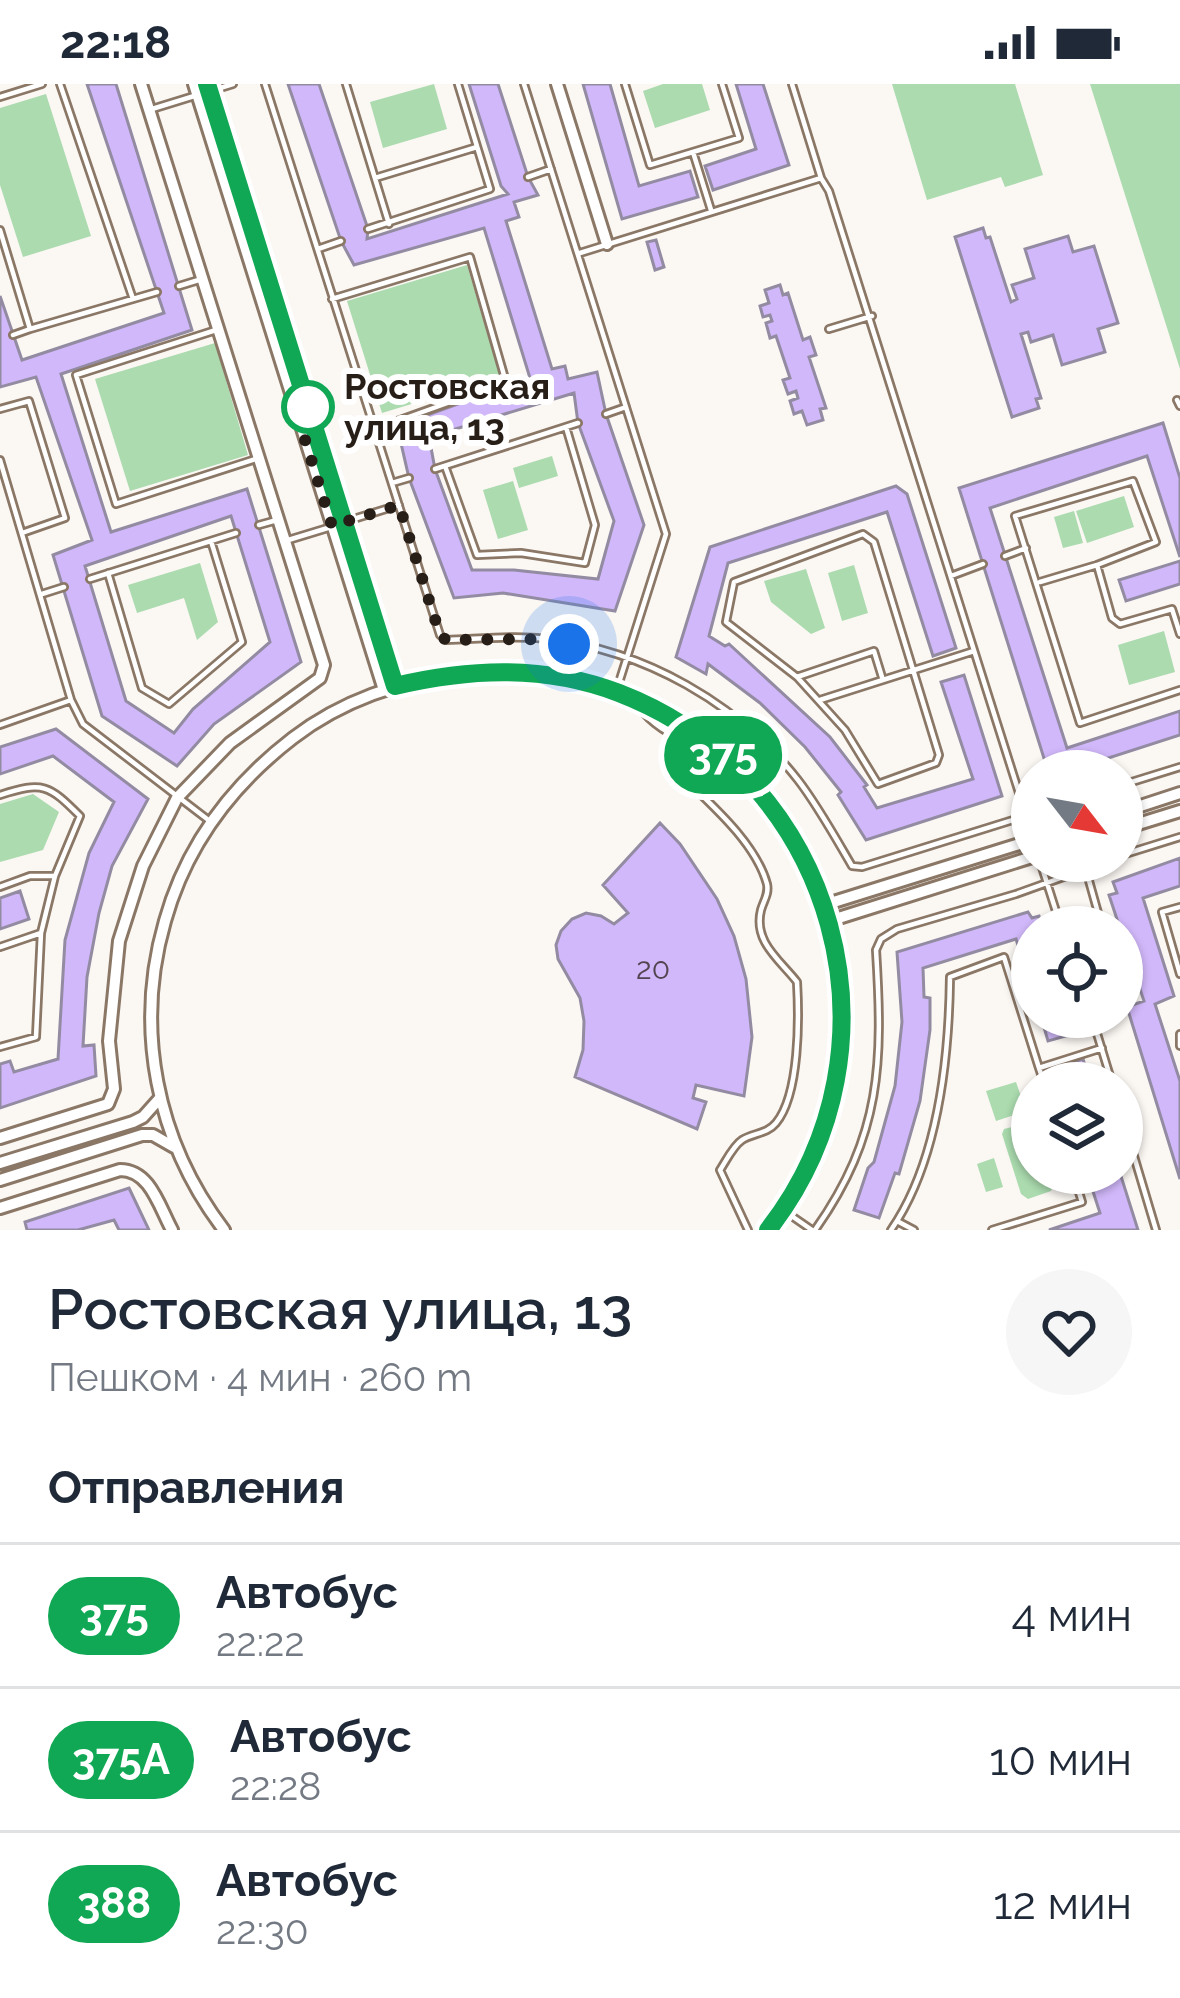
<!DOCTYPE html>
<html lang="ru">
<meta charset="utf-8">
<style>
body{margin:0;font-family:Raleway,sans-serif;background:#f6f6f7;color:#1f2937;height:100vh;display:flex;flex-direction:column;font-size:45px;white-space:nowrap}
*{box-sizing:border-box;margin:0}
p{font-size:39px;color:#747a83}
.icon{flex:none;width:66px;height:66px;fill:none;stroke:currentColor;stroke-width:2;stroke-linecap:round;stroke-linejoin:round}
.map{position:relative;height:1146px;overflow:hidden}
.side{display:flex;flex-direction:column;background:#fff;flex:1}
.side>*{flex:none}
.badge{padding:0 24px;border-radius:39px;font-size:42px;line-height:78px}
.needle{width:78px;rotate:121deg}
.buttons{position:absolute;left:1011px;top:666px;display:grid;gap:24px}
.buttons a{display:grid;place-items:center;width:132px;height:132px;border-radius:50%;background:#fff;box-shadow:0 3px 9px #0004;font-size:60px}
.you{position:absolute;width:60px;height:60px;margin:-30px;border:9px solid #fff;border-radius:50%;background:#1a73e8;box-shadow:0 0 0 18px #1a73e833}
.map>.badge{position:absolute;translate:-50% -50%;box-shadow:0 0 0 6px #fff}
h2{padding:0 48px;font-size:45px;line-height:108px}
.round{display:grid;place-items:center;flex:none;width:126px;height:126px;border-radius:63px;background:#f6f6f7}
.overview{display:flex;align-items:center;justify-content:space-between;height:204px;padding:0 48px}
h1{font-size:57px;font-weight:600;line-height:90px}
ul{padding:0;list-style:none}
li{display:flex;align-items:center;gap:36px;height:144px;padding:0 48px;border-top:3px solid #e0e1e3}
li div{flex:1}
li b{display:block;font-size:45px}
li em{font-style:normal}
li .badge{min-width:132px;font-weight:700;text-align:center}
.status{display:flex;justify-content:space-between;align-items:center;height:84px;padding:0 60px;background:#fff;direction:ltr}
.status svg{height:33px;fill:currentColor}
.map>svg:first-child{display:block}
.green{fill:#abdbaf}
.building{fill:#d1b8fa;stroke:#938ba2;stroke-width:3;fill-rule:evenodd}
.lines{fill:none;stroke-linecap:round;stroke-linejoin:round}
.lane-casing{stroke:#8b7766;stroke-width:10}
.street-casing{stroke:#8b7766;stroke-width:16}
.lane{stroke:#fff;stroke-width:4.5}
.street{stroke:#fff;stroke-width:10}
.line-casing{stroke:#fff;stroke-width:27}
.line{stroke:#10a855;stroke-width:18}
.walk{stroke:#271e18;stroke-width:12;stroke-dasharray:0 21.6}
.stop-dot{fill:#fff;stroke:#10a855;stroke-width:6}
.labels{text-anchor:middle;stroke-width:12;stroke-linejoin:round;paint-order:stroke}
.number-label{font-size:30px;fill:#524450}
.stop-label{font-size:36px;font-weight:bold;fill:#271e18;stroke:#fff;text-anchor:start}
</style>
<div class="status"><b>22:18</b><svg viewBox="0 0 49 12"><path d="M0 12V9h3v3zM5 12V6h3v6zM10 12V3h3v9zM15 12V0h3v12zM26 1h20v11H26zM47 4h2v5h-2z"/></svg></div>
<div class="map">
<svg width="1180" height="1146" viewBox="0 0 1180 1146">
<rect width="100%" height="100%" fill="#fbf7f3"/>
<path class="green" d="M434,0L447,45L383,64L370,18Z
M663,0H702L710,26L655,44L643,7Z
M892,0H1015L1043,91L1005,103L1001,93L927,116Z
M1090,0H1180V285Z
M46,10L91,152L23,173L0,101V24Z
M467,181L500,293L382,329L347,217Z
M215,259L248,371L130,407L95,295Z
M552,372L558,392L519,404L513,384Z
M513,397L528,446L498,455L483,406Z
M1124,412L1134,443L1087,459L1076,427Z
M1074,427L1083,459L1063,464L1054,433Z
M200,479L218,538L197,556L184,514L137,529L128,501Z
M854,481L868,529L842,537L828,489Z
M806,485L825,544L811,550L771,518L764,497Z
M1164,547L1175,588L1129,601L1118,561Z
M33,710L59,728L43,766L0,778V720Z
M1016,998L1026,1027L996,1037L986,1007Z
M1032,1038V1089H1052L1055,1098L1051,1107L1028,1115L1021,1110L1002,1050L1004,1045Z
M994,1074L1003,1103L986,1108L977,1080Z"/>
<path class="building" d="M87,0H116L192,246L61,290L111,448L247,405L301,578L214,640L177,682L102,632L53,471L92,456L36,293L0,303V212L22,276L164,229ZM231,432L270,558L193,625L174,649L126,617L85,482Z
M288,0H319L368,145L367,155L508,110L501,102L469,0H498L528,93L538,111L514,118L519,133L506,137L552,285L565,282L568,295L597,288L606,330L644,441L615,527L503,509L454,514L409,394L397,342L530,294L484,144L354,181L341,157ZM574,309L578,339L614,437L598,495L514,486H472L435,385L429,353Z
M583,0H610L639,102L690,87L698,113L622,135Z
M736,0H763L789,81L713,106L705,82L756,65Z
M983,144L986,154L990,153L1011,218L1017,215L1012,201L1034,194L1025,165L1068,152L1073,168L1094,162L1118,239L1098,245L1105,268L1062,281L1053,251L1031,258L1028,248L1021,250L1041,314L1036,315L1039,324L1012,333L955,153Z
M656,156L664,183L655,186L647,158Z
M780,201L783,211L788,209L803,256L810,253L816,271L809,273L826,324L820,325L823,336L807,341L802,327L794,330L790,317L798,314L796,307L788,310L783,296L790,294L776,252L770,254L766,239L772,237L770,231L763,233L760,222L769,219L765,206Z
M1163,339L1180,394V473L1147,372L990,424L1067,664L1180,627V651L1068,687H1048L959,404Z
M896,402L907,410L956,564L933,572L887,428L728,479L709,552L725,562L729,560L830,653L867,701L864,703L877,724L973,695L941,598L964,591L1002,712L866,756L838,711L841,708L805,663L760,619L708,580L706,590L676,573L710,463Z
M1180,477V500L1126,517L1119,496Z
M56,645L148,715L112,782L99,829L87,893L83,962L94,961L96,992L0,1024V980L10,977L14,988L58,975L65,856L89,769L114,718L53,672L0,690V663Z
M660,739L680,760L717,815L734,852L746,895L752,953L744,1012L696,1001L693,1014L706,1018L697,1045L575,993L583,966L584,937L580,914L558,875L556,861L561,847L572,835L586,829L601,832L614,840L628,829L603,801Z
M1180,774V802L1143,814L1174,912L1155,920L1180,997V1095L1127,923L1144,917L1109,811L1117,809L1113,798Z
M20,807L29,835L0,845V814Z
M1028,828L1032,834L1039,832L1042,843H1032V905L1016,855L923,884L924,913L930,914V946L920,1017L899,1090L895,1089L879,1134L854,1126L868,1084L874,1078L895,1002L902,938L897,868Z
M1041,933H1069L1073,950L1048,957Z
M1083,975L1090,999H1058L1053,984Z
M1087,1089H1120L1138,1146H1049L1100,1129Z
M129,1104L149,1146H119L114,1136L78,1146H27L25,1138Z"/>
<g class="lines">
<g class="lane-casing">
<path id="lane" d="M60,0L133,215
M265,0L440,551L446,556C479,555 515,551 547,555C644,566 738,619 798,696C818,722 835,753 852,782L862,783L1032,730
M346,0L389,140
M524,0L666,450L616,608
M625,0L650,81L739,54L722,0
M792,0L821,94L829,107L1032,750
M0,13L42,0
M152,25L233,0
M693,68L711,126
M528,93L551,85
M375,94L477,63
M368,145L490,105L458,0
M0,146L30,245L157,208
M318,165L341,157
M580,169L821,94
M179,202L202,195
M332,215L470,173L506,298L375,345
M829,245L872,232
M216,246L76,291L116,420L259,374
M13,251L30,245
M1177,316L1180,322
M0,325L29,317L65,434L22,449
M606,330L626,323
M0,376L71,616L83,640L211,738
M445,382L477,471L521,469L585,479L595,441L566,343
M435,385L578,339
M392,399L409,394
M347,437L399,421
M259,441L277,436
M863,450L874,458L939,671L936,679L878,700L845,646L797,593L726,538L734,498Z
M285,457L331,443
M1005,472L1026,464
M108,489L142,604L169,620L242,558L211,457
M951,492L983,480
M90,495L236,449
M1040,498L1097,481
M42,510L64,503
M1180,550L1172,525L1120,540L1112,534L1097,481L1156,458L1133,397L1015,432L1080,639L1180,606
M797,593L874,567L882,593
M820,616L974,567
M643,628C675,664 681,634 686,696C714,723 756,760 767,800C769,810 764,816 761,826C753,858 780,876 797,898C799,933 800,1010 776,1039C767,1050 753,1049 742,1056C733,1062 726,1077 720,1086L748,1146
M0,641L71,616
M1122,701L1180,683
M0,711C43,697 49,701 80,732L55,792L41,849L36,953L0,963
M1122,771L1180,753
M1040,777L1061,843
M1086,786L1102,843
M0,803L30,792H55
M1180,823L1162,828L1180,890
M0,863L41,849
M1092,933L1112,999
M1180,950V962
M1039,984L1044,999
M1122,1032L1156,1146
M783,1126L812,1146
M897,1137L914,1146
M815,1146C882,1051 883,978 876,866L881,855L897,845L1016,810L1108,777
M891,1146C938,1078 949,973 950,893L1004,873L1039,984L1102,964
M992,1146L1082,1118L1073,1089"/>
</g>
<g class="street-casing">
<path id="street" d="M194,0L384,606
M207,0L396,602
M557,0L607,160
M1122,728L1180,709
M1122,745L1180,727
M824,821L1032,756
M829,837L1032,773
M0,1054L108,1020L114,1005L109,957L119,857L143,782L177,714L230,659L320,594L324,581L141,0
M0,1079L133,1038L143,1033L160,1014
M0,1096L142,1051H153L174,1063
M0,1124L120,1086C150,1086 159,1122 172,1146
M224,1146C156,1057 134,944 165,837C186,762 232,701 293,654C341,617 401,596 461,590C764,558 954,907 768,1146"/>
</g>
<use href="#lane" class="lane"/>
<use href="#street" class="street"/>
</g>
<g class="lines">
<g class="line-casing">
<path id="line" d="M207,0L395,602C471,584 546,581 619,609C837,693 911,963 768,1146"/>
</g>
<use href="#line" class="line"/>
<path class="walk" d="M308,323L296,327L332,442L399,421L440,551L446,556L546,555L569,560"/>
</g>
<circle class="stop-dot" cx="308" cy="323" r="24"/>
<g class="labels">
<g class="number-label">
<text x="653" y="895">20</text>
</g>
<g class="stop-label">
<text x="344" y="315">Ростовская<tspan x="344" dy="41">улица, 13</tspan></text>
</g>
</g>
</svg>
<div class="buttons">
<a><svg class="needle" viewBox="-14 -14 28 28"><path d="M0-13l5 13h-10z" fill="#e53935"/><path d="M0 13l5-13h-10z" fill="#747a83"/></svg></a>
<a><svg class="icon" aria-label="locate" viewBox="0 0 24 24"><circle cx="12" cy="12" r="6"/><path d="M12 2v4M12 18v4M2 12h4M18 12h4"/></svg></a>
<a><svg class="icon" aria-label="layers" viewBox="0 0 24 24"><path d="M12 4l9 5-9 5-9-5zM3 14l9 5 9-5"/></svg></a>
</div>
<div class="you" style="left:569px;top:560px"></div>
<b class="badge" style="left:723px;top:671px;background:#10a855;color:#fff">375</b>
</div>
<section class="side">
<div class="overview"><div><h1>Ростовская улица, 13</h1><p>Пешком · 4 мин · 260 m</p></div><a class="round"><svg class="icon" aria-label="heart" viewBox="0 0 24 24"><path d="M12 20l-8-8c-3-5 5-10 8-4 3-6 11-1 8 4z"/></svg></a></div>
<h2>Отправления</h2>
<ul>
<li><span class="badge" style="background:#10a855;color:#fff">375</span><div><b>Автобус</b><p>22:22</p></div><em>4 мин</em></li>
<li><span class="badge" style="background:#10a855;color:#fff">375А</span><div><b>Автобус</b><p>22:28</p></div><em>10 мин</em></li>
<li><span class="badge" style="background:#10a855;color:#fff">388</span><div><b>Автобус</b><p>22:30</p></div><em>12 мин</em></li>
</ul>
</section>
